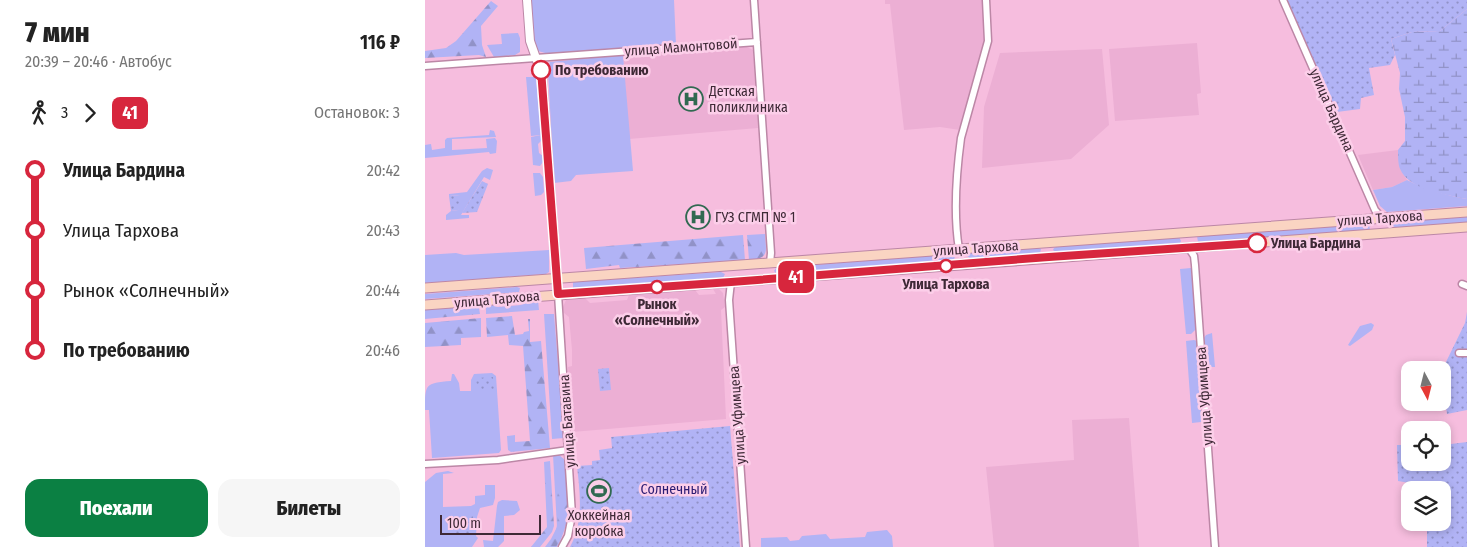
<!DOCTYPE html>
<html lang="ru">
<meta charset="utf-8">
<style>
body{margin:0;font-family:"Fira Sans Condensed",sans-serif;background:#f6f6f6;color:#222;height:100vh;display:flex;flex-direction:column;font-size:19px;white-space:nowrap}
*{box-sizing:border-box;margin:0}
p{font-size:16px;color:#767676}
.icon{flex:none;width:28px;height:28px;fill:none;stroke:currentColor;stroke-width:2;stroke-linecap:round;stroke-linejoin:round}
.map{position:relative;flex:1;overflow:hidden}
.sheet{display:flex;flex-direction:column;background:#fff;width:425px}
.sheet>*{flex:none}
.badge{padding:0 10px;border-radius:8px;font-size:18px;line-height:32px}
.needle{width:32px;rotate:173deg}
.buttons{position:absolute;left:976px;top:361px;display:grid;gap:10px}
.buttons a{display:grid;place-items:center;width:50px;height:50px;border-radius:10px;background:#fff;box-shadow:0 2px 8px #0003;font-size:25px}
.scale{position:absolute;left:15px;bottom:12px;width:101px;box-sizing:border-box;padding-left:5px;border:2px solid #3e2936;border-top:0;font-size:14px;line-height:18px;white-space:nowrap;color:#3e2936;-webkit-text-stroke:4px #fccee9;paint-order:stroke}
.map>.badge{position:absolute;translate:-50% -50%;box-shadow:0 0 0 2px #fff}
.legs{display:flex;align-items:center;gap:8px;height:55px;padding:0 25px;font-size:16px}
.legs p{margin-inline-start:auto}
.headline{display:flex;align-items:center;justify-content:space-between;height:85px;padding:0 25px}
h1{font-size:28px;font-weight:800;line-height:38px}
.cta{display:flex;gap:10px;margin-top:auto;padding:10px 25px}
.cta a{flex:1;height:58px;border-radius:15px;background:#0b8043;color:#fff;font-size:20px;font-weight:800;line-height:58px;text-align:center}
.cta a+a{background:#f6f6f6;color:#222}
ul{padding:0 25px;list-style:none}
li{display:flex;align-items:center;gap:18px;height:60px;font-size:19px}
li i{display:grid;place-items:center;width:8px;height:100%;margin:0 6px;background:currentColor}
li i::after{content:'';width:12px;height:12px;margin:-6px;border:4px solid;border-radius:50%;background:#fff}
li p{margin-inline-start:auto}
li:first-child i{background:linear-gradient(#0000 50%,currentColor 0)}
li:last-child i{background:linear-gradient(currentColor 50%,#0000 0)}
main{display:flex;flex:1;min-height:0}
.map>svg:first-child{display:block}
.built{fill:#ecafd4}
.grass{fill:#b1b3f5}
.forest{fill:url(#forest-firs)}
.wetland{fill:url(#wetland-marsh)}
.park{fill:url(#park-dots)}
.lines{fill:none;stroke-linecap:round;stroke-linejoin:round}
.minor-casing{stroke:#bc87a6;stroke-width:9}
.tertiary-casing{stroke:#bc87a6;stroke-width:10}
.secondary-casing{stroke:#bc87a6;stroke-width:11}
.minor{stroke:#fff;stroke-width:6}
.tertiary{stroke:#fff;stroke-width:8}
.secondary{stroke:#fad4c2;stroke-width:9}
.line-1-casing{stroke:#fff;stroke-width:11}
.line-1{stroke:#d7263d;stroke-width:8}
.stop-1-dot{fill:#fff;stroke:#d7263d;stroke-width:2.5}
.labels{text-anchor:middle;stroke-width:5;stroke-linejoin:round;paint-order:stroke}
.street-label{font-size:14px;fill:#3e2936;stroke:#fccee9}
.stop-label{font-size:14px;font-weight:bold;fill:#3e2936;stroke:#fccee9;text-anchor:start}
.poi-label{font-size:14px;fill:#3e2936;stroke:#fccee9;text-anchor:start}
.park-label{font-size:14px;fill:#2c1c72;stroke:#fccee9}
</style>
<main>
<section class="sheet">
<div class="headline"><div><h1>7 мин</h1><p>20:39 – 20:46 · Автобус</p></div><b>116 ₽</b></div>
<div class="legs"><svg class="icon" aria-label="walk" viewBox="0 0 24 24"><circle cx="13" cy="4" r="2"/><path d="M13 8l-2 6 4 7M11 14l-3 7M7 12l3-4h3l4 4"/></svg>3<svg class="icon" aria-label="forward" viewBox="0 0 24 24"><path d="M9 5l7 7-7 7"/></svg><b class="badge" style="background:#d7263d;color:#fff">41</b><p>Остановок: 3</p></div>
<ul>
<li><i style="color:#d7263d"></i><b>Улица Бардина</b><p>20:42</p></li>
<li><i style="color:#d7263d"></i><span>Улица Тархова</span><p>20:43</p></li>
<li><i style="color:#d7263d"></i><span>Рынок «Солнечный»</span><p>20:44</p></li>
<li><i style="color:#d7263d"></i><b>По требованию</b><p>20:46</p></li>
</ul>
<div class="cta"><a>Поехали</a><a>Билеты</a></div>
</section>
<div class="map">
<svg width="1042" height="547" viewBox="0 0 1042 547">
<defs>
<pattern id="forest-firs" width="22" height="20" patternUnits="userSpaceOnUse" patternTransform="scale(1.25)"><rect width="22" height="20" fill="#b1b3f5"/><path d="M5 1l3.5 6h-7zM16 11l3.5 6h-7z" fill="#9192c7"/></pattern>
<pattern id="wetland-marsh" width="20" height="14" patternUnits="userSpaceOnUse" patternTransform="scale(1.25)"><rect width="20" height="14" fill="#b1b3f5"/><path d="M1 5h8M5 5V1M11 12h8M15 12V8" fill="none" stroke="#9192c7"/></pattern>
<pattern id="park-dots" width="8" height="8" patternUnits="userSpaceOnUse" patternTransform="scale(1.25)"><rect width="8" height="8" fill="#b1b3f5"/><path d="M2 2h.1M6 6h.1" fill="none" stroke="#9192c7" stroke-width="1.8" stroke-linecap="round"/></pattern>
</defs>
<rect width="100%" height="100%" fill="#f6bdde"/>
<path class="built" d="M460,0H559L561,38L535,130L515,127L479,130L465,4H460Z
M772,43L776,93L772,94L774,115L690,121L684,49Z
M320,46L328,50L333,128L204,139L198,55Z
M677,49L684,125L646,159L557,168L559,107L575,53Z
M973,150L975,169L982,180L967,187L948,190L933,155Z
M293,288L298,293L300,307L296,310L301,419L147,432L143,367L147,366V350L144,317L139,313L138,307L141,300L160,298L165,303L202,300L204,295L270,290L274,295L291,294L288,289Z
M704,418L714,547H569L561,467L649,460L647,420Z"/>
<path class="grass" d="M106,0H249L251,45L124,54L113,51L109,41Z
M93,33L95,38V52L90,55L69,57L62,45L77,44L76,34Z
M198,55L208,171L151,175L146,181L129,183L123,70L125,62Z
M101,77H111L116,135L106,136Z
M65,130L69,131L71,137L27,139V150L62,148L61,139L70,138L72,141L71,153L65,154L64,152L0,158V145L6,144L7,150L20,148V140L22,138L64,135Z
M116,135V141L113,144L114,153L118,156V162L115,166L108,165L106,137Z
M62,168L68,170L65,180L59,177L36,215H44V218L21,220V215L26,211L33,210L35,195L24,196V194L42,192L57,171Z
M108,173H115L118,177L119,192L116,195L110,196Z
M982,180C1001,190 1020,195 1042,199V206L962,212L955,206L948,190L967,187Z
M1042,217V223L971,228L968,226V224L972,222Z
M944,224L945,230L773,242L772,236Z
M754,237L756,241L755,243L631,252L628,250L629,248L633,246Z
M613,248L616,249L615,253L545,258L542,256L544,253Z
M124,250V272L121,274L0,283V255L31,253L39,255Z
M527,254L530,256L529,260L352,274L349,271L351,268Z
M766,268L771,329L766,334H761L755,269Z
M296,272L300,274L298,278L148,288V282Z
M92,287L95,288L94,292L0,299V294Z
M113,300L114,310L61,314V308L64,305H68L73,307L96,305L101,301Z
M119,314H129L139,438L127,439Z
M946,323L949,325L947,330L925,346L923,345L935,326Z
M787,333L790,367H783L781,365L779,338L781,335Z
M769,340L772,341L778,419L776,422L767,423L761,341Z
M27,374H29L34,383L35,391H46V380L49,374L67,373L71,376L76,450L74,453L7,458L4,410H0C0,384 0,383 26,381Z
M128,455H134L140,460C142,491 148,519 132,547H120L126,539L132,527Z
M23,471L29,473L18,474V507L46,506L50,504V496L60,495V485H70V498L68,505L55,508L52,517L51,536L53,538L47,547H0V482L11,473Z
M77,500L92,501L95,510L89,515L79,516V541L73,547H59L58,540L68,541L72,506L73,502Z
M462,530L467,536L468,547H336V538L362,537L365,541L374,540L377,536L401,534L405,539L440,537L442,532Z"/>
<path class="forest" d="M66,1L73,6L56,26L57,45L61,57L54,55L0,58V51L21,48L31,41Z
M340,234C341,252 345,258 324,260L322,235Z
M318,235L320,260L195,268L194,265L161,269L159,248Z
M50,306L54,308L55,314L0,319V310Z
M87,316L90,335L98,334L99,332L104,331L103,319H105V342L116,341L125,448L86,452L83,450L82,436L90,435V442L105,441L98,346L84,345L83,335L62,337L61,318Z
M56,318V337L36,338V345L0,347V323Z
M125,461L129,526L127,532L115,547H106L122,527L119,462Z
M136,492C149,508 140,532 131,547H122C135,532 133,516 132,498L133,493Z"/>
<path class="wetland" d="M1042,9V199C1022,195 984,190 975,169C973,164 973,156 973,150L980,141V117L974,89L975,73L966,39L987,32L1015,31Z"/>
<path class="park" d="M862,0H1042V9L1015,31L987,32L966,39L970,55L965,65L944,68L949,95L936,98L935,109L912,112Z
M57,181L63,184L52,212L37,213Z
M35,195L36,205L33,210L26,211L24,196Z
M1042,312V410L1022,414L1021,407H1016L1021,362L1040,323Z
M184,368L186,390L175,391L173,369Z
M68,377L69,389L52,390L51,378Z
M305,426L315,547H145C159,522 155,493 152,466L167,465V461L175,460L174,450L187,448L186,437Z
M1042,442V547H1002V523L1018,522V490H1003L1002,486L973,481L972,445H985V462H1018V445Z
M48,516V534L31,535V525H20V517Z"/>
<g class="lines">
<g class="minor-casing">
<path id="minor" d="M329,0L346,253L345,263
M858,0L950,210L957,218
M0,66L332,42
M763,247L769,256L770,265L790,547
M534,249C528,213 531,175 536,138L563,41L561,0
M306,282L304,300L321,547
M1037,284L1042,286
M133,294L147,515L143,536L137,547
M1034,353H1042
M0,464L73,460L143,450"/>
</g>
<g class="tertiary-casing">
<path id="tertiary" d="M102,0L105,41L117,75L132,278"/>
</g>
<g class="secondary-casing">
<path id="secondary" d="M0,288L1042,212
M0,305L1042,227"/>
</g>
<use href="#minor" class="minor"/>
<use href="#tertiary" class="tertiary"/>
<use href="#secondary" class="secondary"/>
</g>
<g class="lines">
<g class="line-1-casing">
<path id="line-1" d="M116,70L133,294L306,282L624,257L832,243"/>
</g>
<use href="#line-1" class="line-1"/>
</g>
<defs>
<g id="hospital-ring" transform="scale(1.25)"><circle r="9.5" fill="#fccee9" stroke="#316951" stroke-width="1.5"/><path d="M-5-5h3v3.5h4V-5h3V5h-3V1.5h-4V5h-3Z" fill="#316951"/></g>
<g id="stadium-ring" transform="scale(1.25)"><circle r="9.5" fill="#fccee9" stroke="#316951" stroke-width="1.5"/><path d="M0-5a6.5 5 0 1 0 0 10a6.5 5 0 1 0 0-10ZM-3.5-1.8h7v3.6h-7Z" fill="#316951"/></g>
</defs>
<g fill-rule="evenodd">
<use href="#hospital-ring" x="266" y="99"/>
<use href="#hospital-ring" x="273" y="217"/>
<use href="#stadium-ring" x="174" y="491"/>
</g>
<g class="stop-1-dot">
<circle cx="116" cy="70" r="9"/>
<circle cx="832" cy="243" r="9"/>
<circle cx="521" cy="266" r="6"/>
<circle cx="232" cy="287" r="6"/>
</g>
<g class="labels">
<g class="street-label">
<text transform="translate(256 47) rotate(-4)" y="5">улица Мамонтовой</text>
<text transform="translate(907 110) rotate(66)" y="5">улица Бардина</text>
<text transform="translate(955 218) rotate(-4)" y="5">улица Тархова</text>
<text transform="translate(551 248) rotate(-4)" y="5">улица Тархова</text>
<text transform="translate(72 299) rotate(-5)" y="5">улица Тархова</text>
<text transform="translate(779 396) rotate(-94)" y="5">улица Уфимцева</text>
<text transform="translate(312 415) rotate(-94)" y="5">улица Уфимцева</text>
<text transform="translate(142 421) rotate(-94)" y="5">улица Батавина</text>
</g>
<g class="stop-label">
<text x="130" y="75">По требованию</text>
<text x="846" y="248">Улица Бардина</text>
<text x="521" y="289" text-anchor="middle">Улица Тархова</text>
<text x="232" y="309" text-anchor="middle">Рынок<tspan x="232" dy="16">«Солнечный»</tspan></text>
</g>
<g class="poi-label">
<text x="284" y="96">Детская<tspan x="284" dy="16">поликлиника</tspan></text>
<text x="290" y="222">ГУЗ СГМП № 1</text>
<text x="174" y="520" text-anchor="middle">Хоккейная<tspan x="174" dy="16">коробка</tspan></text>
</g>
<g class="park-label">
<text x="249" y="494">Солнечный</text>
</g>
</g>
</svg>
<div class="buttons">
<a><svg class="needle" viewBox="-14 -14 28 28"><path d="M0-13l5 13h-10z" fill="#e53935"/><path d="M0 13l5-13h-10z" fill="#767676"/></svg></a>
<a><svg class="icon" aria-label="locate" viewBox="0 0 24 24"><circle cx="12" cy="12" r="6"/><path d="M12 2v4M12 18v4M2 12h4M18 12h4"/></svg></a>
<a><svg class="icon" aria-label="layers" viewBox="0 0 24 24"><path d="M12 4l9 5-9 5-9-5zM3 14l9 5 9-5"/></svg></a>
</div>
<div class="scale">100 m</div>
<b class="badge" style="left:371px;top:277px;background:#d7263d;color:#fff">41</b>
</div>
</main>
